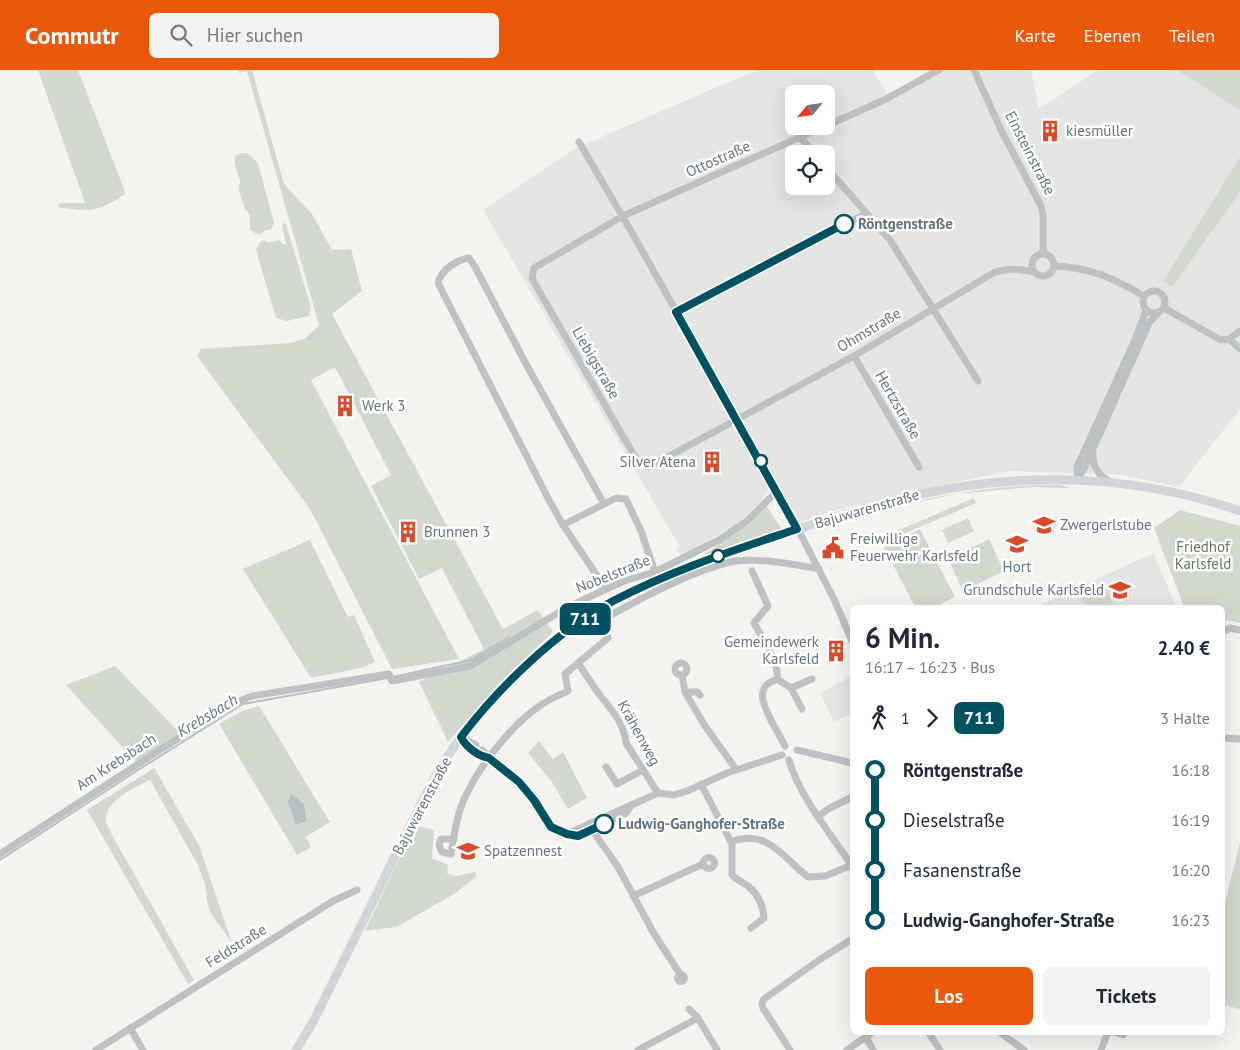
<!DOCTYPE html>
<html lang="de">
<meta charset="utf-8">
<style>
body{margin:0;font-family:"PT Sans",sans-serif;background:#f2f2f3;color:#1f2937;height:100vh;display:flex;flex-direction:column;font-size:19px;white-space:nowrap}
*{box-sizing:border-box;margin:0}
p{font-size:16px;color:#747a83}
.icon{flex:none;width:28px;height:28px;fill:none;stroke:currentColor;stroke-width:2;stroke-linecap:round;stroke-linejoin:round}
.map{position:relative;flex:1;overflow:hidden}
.details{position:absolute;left:850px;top:535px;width:375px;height:430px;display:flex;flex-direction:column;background:#fff;border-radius:8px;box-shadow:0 5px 20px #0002}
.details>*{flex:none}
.badge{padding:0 10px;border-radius:8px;font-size:18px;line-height:32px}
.needle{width:32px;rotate:241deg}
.fabs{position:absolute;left:785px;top:15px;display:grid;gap:10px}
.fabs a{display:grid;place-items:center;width:50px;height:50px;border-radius:8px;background:#fff;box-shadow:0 5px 20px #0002;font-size:25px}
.map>.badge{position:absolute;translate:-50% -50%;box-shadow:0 0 0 2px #fff}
.legs{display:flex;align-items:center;gap:8px;height:55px;padding:0 15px;font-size:16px}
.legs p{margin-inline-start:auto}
.headline{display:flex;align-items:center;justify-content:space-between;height:85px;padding:0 15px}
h1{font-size:28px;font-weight:700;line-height:38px}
.cta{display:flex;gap:10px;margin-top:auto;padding:10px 15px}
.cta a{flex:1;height:58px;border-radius:8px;background:#ea580c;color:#fff;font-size:20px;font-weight:700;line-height:58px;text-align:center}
.cta a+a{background:#f2f2f3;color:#1f2937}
ul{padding:0 15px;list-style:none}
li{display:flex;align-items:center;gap:18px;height:50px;font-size:19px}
li i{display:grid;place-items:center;width:8px;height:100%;margin:0 6px;background:currentColor}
li i::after{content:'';width:12px;height:12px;margin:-6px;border:4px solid;border-radius:50%;background:#fff}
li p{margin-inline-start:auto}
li:first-child i{background:linear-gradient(#0000 50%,currentColor 0)}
li:last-child i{background:linear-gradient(currentColor 50%,#0000 0)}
header{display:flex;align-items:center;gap:30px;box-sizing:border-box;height:70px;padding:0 25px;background:#ea580c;color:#fff}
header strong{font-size:24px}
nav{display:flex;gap:28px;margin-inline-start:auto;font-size:18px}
.search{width:350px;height:45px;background:#f2f2f3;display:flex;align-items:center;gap:12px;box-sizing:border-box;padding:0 18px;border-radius:8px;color:#747a83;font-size:19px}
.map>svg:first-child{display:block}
.built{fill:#e4e5e3;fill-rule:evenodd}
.green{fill:#d3d8cf}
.water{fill:#b3c0c4}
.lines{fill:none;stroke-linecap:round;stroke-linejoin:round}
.stream{stroke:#b3c0c4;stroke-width:2}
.minor{stroke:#bdc1c4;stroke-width:7}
.major{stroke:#d1d5d9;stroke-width:9}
.line-1-casing{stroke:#fff;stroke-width:11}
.line-1{stroke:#005262;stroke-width:8}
.stop-1-dot{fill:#fff;stroke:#005262;stroke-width:2.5}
.labels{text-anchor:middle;stroke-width:5;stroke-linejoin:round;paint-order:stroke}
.poi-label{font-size:15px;fill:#64747f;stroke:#fff;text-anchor:start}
.street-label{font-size:15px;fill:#64747f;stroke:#fff}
.stop-label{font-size:15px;font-weight:bold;fill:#64747f;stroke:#fff;text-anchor:start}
.park-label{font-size:15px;fill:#677762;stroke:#fff}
.water-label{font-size:16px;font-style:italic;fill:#5f777d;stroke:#fff}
</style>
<header>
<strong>Commutr</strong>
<div class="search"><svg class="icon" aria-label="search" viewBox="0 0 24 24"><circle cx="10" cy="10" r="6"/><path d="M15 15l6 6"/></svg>Hier suchen</div>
<nav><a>Karte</a><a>Ebenen</a><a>Teilen</a></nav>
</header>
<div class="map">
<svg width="1240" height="980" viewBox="0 0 1240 980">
<rect width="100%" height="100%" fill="#f4f3ef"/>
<path class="built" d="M757,0H873L888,26L929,0H1031L1039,39L1098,0H1177L1240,40V339L1179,417L1121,405L1009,401L924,419L843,438L800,452L778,415L768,421L756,437L735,455L681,487L677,479L680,477L483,140L576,78ZM794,24H826V56H794ZM794,84H826V116H794Z
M1154,483L1176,537L1044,538L1042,534Z
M852,606V643L834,652L820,623Z"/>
<path class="green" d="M38,0H78L124,119L125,124C99,142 88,142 58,137L59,133H85Z
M239,0H252L284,114L312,144L332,180L351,179L362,221L332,244L503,559L538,540L553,562L506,606L448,672L419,612L484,579L442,498L419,509L371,416L391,405L335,297L311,310L459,589L392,599L310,439L197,286L201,279L291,273L306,268L319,255L247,1L238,3Z
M1177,0H1240V40Z
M242,83H247L258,93L274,153L271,159L264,161L259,165L250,160V145L245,139L239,121L240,110L235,95V86Z
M1240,87V122L1172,217L1163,211Z
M283,153L286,154L311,237L309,246L287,251L276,248L256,180L260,172L264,170L269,173L279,170L284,175L286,174L282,156Z
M1041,415H1061L1070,418L1033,417L956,424L909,434L823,459L820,458C895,434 963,418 1041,415Z
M974,428L976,433L880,474L878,469Z
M766,435L781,458L778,460L702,486L743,458Z
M1180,440L1240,456V553L1227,550L1223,553L1222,538L1184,537L1154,458Z
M968,448L974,461L948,473L942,460Z
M920,459L955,527L935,537H915L884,477Z
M989,469L1004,501L963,521L948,489Z
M310,470L348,547L354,545L375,592L361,598L311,608L243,499Z
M1104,513L1114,537H1086L1079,523Z
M115,596L181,664L136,692L66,615Z
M259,636L330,752L306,767L311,777L297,785L219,654L240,642Z
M539,671L553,689L563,682L587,728L568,739L552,712L528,683Z
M154,698L199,775L232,873L212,845L208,836L205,814L198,795L150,710C136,717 104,731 106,751C107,755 111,761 112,765L194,910L188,914L87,740Z
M415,755L434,760L432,788L448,795L447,803L456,806L475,802L476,807L454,824L396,857L365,861Z
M1240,772V939L1223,935V841Z"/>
<path class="water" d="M291,724L304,734L306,751L296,755L288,732Z"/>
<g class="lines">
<path class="stream" d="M393,607L471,590L509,567
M0,790L138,700L243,634L388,608"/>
<path class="minor" d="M974,0L1002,62L1041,136L1043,145V183
M825,56L623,146L534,198L532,208L535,214L624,368C631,379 637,395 649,397L854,286L995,202C1009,198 1020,199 1034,202
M826,56L884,30L939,0
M800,67L815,84
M579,72L635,168L789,442L834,529L852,571
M826,97L890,170L978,311
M1032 195a11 11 0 1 1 22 0a11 11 0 1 1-22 0Z
M1055,196C1092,198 1113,208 1144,226
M1143 232a11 11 0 1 1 22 0a11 11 0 1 1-22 0Z
M1164,238L1221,270L1229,269L1240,261
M676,242L867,143
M1229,269L1240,279
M854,286L919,397
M1093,383C1092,396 1098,405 1109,411
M1077,410L1085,397L1149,253L1158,243
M1077,410V397L1135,270L1146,241
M604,434L526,294L474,195L469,188C456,190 441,200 438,213L550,432L563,455L606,519
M563,455L616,428L626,429L641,461L655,502
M752,501L768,536L754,553C761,566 780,595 777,609C770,612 765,614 763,621C759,634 779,664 785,676
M1222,562L1230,558L1240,560
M675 599a6 6 0 1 1 12 0a6 6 0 1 1-12 0Z
M579,594C585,604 592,614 599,624C611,639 624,653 626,673L658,723
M682,605L685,622L705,656L736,699
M777,609L791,618L802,639
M791,618L812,609
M685,622H697L700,625
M461,667L465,674L473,680
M461,667L476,675
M1222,668L1240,669
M482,680L495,692
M797,680L852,693
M479,684L489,688
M789,690C798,724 832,766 852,796
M501,697L512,705L534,730L551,757L567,764L578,766L626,743L631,736
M606,697L617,714L643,700
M701,714L732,774V805C738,811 743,812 749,817C759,825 763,835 764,848L751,858
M819,746L828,739L852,727
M588,754L618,797L653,862L680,904
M567,764L658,723L674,725L687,721L727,703L782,685
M454,769H441L439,775L442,782L451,784C454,765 457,743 466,725C481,694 512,654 541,635C549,629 559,625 568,621L565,604L608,568L602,550C635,532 667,514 702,501C713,497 724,493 735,491C763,488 792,494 819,499
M731,772C767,757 784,789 808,807L825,806L852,795
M0,784L166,676L235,633L252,626L389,604L392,611L470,596L563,540L587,528L624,511L655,502L719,470L747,451L777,421
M703.5 793a5.5 5.5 0 1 1 11 0a5.5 5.5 0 1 1-11 0Z
M633,826L703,794
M677.5 908a3.5 3.5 0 1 1 7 0a3.5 3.5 0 1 1-7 0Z
M689,939L698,948L717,980
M130,958L143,980
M928,962L940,980
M999,962L1024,980
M1114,962L1123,965L1124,962
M866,967L873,980
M96,980L333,831L357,820
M638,980L698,948
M790,980L763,938L762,933L764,929L819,890L852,869
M847,980L873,962
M1101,980L1108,962"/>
<path class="major" d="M296,980L314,950C341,895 369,841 395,786C417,743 437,696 468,658C498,622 532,587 569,559C626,517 695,494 762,471C816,453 870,435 926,423C1030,401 1140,406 1240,441"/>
</g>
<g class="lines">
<g class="line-1-casing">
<path id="line-1" d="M604,754L578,766L567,764L551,757L534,730L519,712L489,688C478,686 466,677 461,667C499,617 558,560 613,531C672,500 735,480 797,459L676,242L844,154"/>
</g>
<use href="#line-1" class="line-1"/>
</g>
<defs>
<g id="building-bare" transform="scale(1.725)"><path d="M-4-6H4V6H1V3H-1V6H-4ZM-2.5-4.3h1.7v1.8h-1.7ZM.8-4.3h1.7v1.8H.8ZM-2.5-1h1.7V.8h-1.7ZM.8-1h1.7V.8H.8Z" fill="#da4a29" stroke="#fff" stroke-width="2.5" paint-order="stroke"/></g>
<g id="school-bare" transform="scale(1.725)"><path d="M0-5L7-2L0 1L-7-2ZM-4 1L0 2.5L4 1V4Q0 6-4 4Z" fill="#da4a29" stroke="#fff" stroke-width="2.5" paint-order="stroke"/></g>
<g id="civic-bare" transform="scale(1.725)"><path d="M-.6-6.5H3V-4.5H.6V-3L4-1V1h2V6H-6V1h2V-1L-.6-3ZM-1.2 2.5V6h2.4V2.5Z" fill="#da4a29" stroke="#fff" stroke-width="2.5" paint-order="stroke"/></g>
</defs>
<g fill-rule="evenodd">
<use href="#building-bare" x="1050" y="61"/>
<use href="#building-bare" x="345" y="336"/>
<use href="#building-bare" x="712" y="392"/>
<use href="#school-bare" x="1044" y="455"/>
<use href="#building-bare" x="408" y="462"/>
<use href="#school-bare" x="1017" y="474"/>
<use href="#civic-bare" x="833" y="478"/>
<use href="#school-bare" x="1120" y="520"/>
<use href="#building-bare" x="836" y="581"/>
<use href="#school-bare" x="468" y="781"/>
</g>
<g class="stop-1-dot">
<circle cx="844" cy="154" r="9"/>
<circle cx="761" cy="391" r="6"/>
<circle cx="718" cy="486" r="6"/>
<circle cx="604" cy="754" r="9"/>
</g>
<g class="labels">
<g class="poi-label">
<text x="1066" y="66">kiesmüller</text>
<text x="362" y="341">Werk 3</text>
<text x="696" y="397" text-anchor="end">Silver Atena</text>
<text x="1060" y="460">Zwergerlstube</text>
<text x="424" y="467">Brunnen 3</text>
<text x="850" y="474">Freiwillige<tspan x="850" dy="17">Feuerwehr Karlsfeld</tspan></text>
<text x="1017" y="502" text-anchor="middle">Hort</text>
<text x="1104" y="525" text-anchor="end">Grundschule Karlsfeld</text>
<text x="819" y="577" text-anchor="end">Gemeindewerk<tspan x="819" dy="17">Karlsfeld</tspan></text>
<text x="484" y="786">Spatzennest</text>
</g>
<g class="street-label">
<text transform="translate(1030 83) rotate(63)" y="5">Einsteinstraße</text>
<text transform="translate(718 89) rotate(-24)" y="5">Ottostraße</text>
<text transform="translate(869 260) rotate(-31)" y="5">Ohmstraße</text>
<text transform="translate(596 293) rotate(60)" y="5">Liebigstraße</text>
<text transform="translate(898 335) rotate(60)" y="5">Hertzstraße</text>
<text transform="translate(867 439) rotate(-16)" y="5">Bajuwarenstraße</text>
<text transform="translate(613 504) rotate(-22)" y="5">Nobelstraße</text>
<text transform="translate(639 663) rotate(61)" y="5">Krähenweg</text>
<text transform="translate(116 692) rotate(-33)" y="5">Am Krebsbach</text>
<text transform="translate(422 736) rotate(-62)" y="5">Bajuwarenstraße</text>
<text transform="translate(236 876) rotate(-32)" y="5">Feldstraße</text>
</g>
<g class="stop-label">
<text x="858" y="159">Röntgenstraße</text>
<text x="618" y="759">Ludwig-Ganghofer-Straße</text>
</g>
<g class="park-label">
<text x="1203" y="482">Friedhof<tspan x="1203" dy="17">Karlsfeld</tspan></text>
</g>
<g class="water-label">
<text transform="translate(207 645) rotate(-31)" y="6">Krebsbach</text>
</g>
</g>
</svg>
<div class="fabs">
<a><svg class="needle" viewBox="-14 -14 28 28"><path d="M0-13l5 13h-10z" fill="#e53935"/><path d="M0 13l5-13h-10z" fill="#747a83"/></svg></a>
<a><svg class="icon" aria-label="locate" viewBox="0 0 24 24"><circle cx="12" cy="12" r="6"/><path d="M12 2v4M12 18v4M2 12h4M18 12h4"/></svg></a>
</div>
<b class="badge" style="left:585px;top:549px;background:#005262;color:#fff">711</b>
<section class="details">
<div class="headline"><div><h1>6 Min.</h1><p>16:17 – 16:23 · Bus</p></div><b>2.40 €</b></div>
<div class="legs"><svg class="icon" aria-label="walk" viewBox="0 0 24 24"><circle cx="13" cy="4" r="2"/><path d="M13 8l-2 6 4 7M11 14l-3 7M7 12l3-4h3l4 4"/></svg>1<svg class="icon" aria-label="forward" viewBox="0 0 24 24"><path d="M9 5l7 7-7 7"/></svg><b class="badge" style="background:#005262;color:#fff">711</b><p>3 Halte</p></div>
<ul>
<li><i style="color:#005262"></i><b>Röntgenstraße</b><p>16:18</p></li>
<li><i style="color:#005262"></i><span>Dieselstraße</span><p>16:19</p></li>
<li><i style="color:#005262"></i><span>Fasanenstraße</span><p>16:20</p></li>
<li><i style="color:#005262"></i><b>Ludwig-Ganghofer-Straße</b><p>16:23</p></li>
</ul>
<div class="cta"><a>Los</a><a>Tickets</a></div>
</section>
</div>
